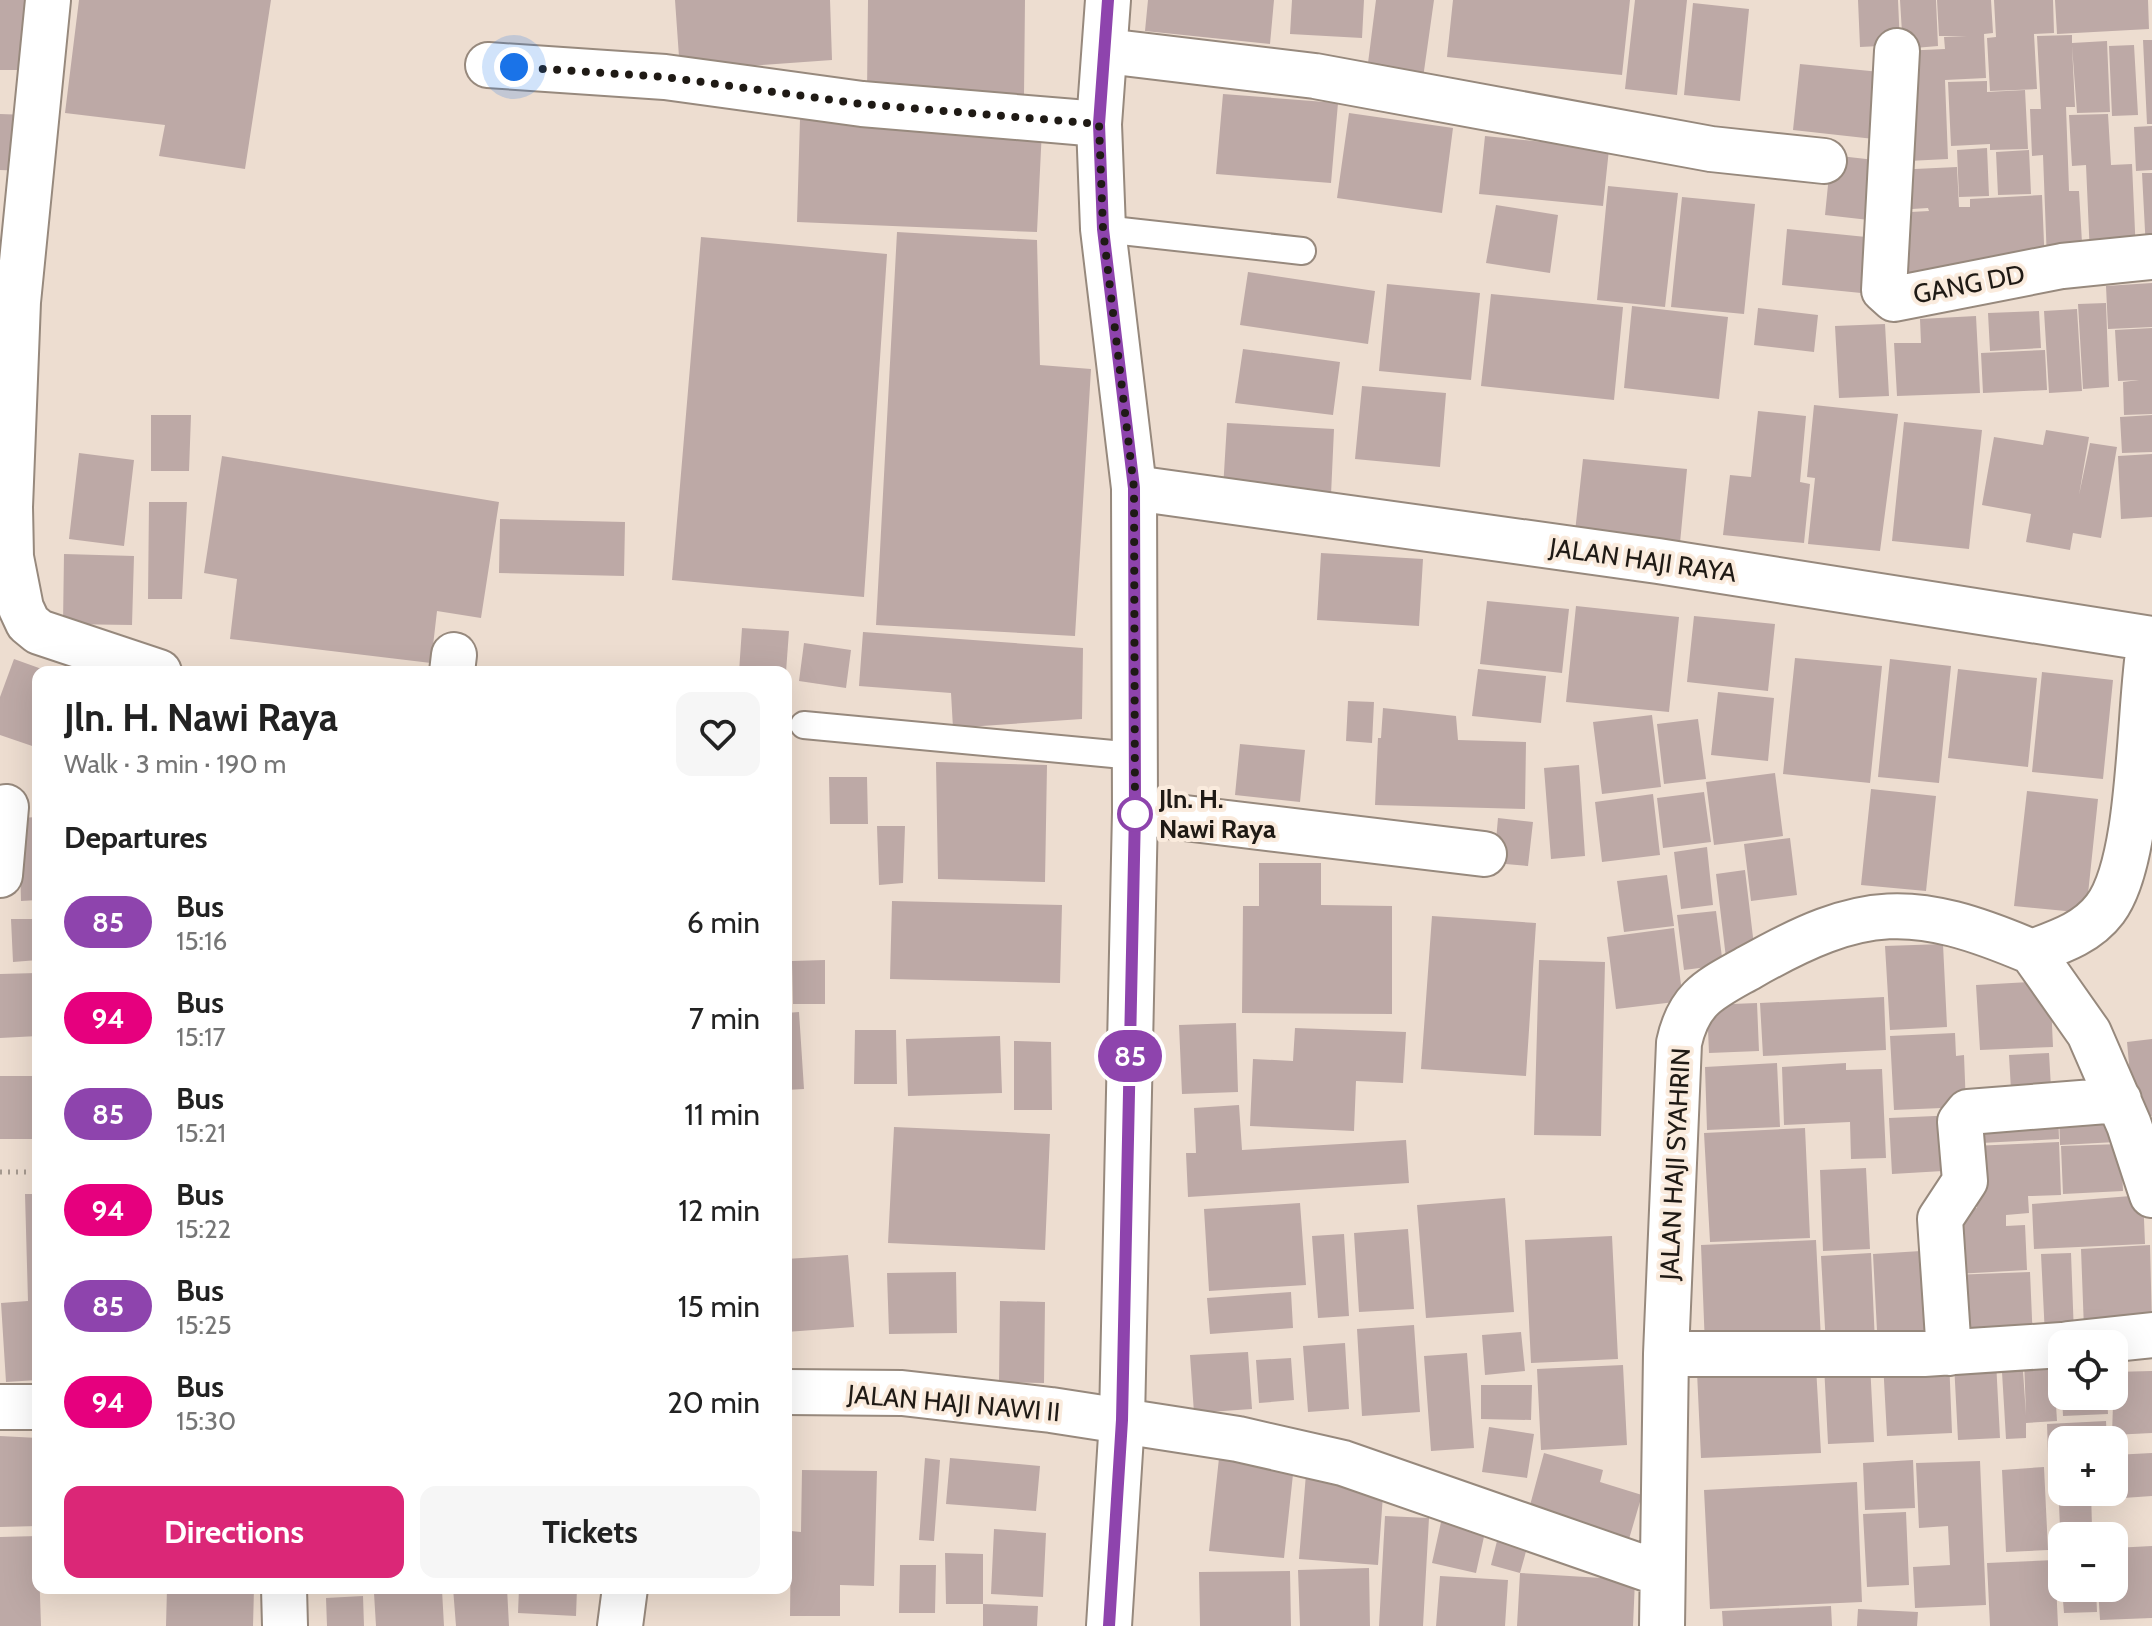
<!DOCTYPE html>
<meta charset="utf-8">
<style>
body{margin:0;font-family:Cabin,sans-serif;background:#f6f6f6;color:#222;height:100vh;display:flex;flex-direction:column;font-size:30px;white-space:nowrap}
*{box-sizing:border-box;margin:0}
p{font-size:26px;color:#767676}
.icon{flex:none;width:44px;height:44px;fill:none;stroke:currentColor;stroke-width:2;stroke-linecap:round;stroke-linejoin:round}
.map{position:relative;flex:1;overflow:hidden}
.drawer{position:absolute;left:32px;top:666px;width:760px;height:928px;display:flex;flex-direction:column;background:#fff;border-radius:16px;box-shadow:0 8px 32px #0002}
.drawer>*{flex:none}
.badge{padding:0 16px;border-radius:26px;font-size:28px;line-height:52px}
.buttons{position:absolute;left:2048px;top:1330px;display:grid;gap:16px}
.buttons a{display:grid;place-items:center;width:80px;height:80px;border-radius:16px;background:#fff;box-shadow:0 8px 32px #0002;font-size:40px}
.you{position:absolute;width:40px;height:40px;margin:-20px;border:6px solid #fff;border-radius:50%;background:#1a73e8;box-shadow:0 0 0 12px #1a73e833}
.map>.badge{position:absolute;translate:-50% -50%;box-shadow:0 0 0 4px #fff}
h2{padding:0 32px;font-size:30px;line-height:72px}
.round{display:grid;place-items:center;flex:none;width:84px;height:84px;border-radius:16px;background:#f6f6f6}
.overview{display:flex;align-items:center;justify-content:space-between;height:136px;padding:0 32px}
h1{font-size:38px;font-weight:700;line-height:60px}
.button{display:flex;gap:16px;margin-top:auto;padding:16px 32px}
.button a{flex:1;height:92px;border-radius:16px;background:#db2777;color:#fff;font-size:32px;font-weight:700;line-height:92px;text-align:center}
.button a+a{background:#f6f6f6;color:#222}
ul{padding:0;list-style:none}
li{display:flex;align-items:center;gap:24px;height:96px;padding:0 32px}
li div{flex:1}
li b{display:block;font-size:30px}
li em{font-style:normal}
li .badge{min-width:88px;font-weight:700;text-align:center}
.map>svg:first-child{display:block}
.building{fill:#bda9a6}
.lines{fill:none;stroke-linecap:round;stroke-linejoin:round}
.lane-casing{stroke:#97897d;stroke-width:30}
.street-casing{stroke:#97897d;stroke-width:48}
.secondary-casing{stroke:#97897d;stroke-width:48}
.path{stroke:#a5998f;stroke-width:5;stroke-dasharray:2 6;stroke-linecap:butt}
.lane{stroke:#fff;stroke-width:26}
.street{stroke:#fff;stroke-width:44}
.secondary{stroke:#fff;stroke-width:44}
.line-casing{stroke:#fff;stroke-width:18}
.line{stroke:#8e44ad;stroke-width:12}
.walk{stroke:#1f1a15;stroke-width:8;stroke-dasharray:0 14.4}
.stop-dot{fill:#fff;stroke:#8e44ad;stroke-width:4}
.labels{text-anchor:middle;stroke-width:8;stroke-linejoin:round;paint-order:stroke}
.street-label{font-size:26px;fill:#1f1a15;stroke:#faebdd}
.stop-label{font-size:26px;font-weight:bold;fill:#1f1a15;stroke:#faebdd;text-anchor:start}
</style>
<div class="map">
<svg width="2152" height="1626" viewBox="0 0 2152 1626">
<rect width="100%" height="100%" fill="#edddd0"/>
<path class="building" d="M0,0H35V70H0Z
M79,0H271L245,169L159,156L165,125L65,113Z
M675,0H830L832,60L680,71Z
M868,0H1025L1024,95L867,93Z
M1148,0H1274L1270,44L1145,31Z
M1292,0H1364L1362,38L1290,34Z
M1376,0H1434L1423,78L1367,71Z
M1453,0H1630L1622,75L1447,57Z
M1635,0H1687L1677,95L1625,89Z
M1858,0H1898L1900,45L1860,47Z
M1900,0H1936L1938,46L1903,49Z
M1937,0H1991L1993,33L1984,34L1986,78L1945,80L1948,159L1908,161L1901,51L1945,49L1944,37L1967,36H1939Z
M1994,0H2053L2054,33L2034,34L2037,89L1990,91L1987,38L1996,37Z
M2055,0H2148L2149,29L2057,34Z
M1693,3L1749,9L1740,101L1684,95Z
M2072,35V43L2107,41L2110,112L2077,113L2072,46L2075,107H2066L2069,191H2079L2083,260L2047,261L2043,155L2032,156L2030,109H2041L2037,36Z
M2143,40H2152V124H2147Z
M2134,45L2138,115L2112,116L2109,46Z
M1800,64L1890,73L1883,140L1793,130Z
M1987,81V92L2025,90L2028,149L1990,150V144L1951,146L1948,82Z
M1223,94L1338,103L1331,183L1216,174Z
M1349,113L1453,128L1442,213L1337,198Z
M0,114L28,115L26,171L0,170Z
M2108,114L2111,165L2132,164L2136,254L2090,256L2086,165L2072,166L2069,115Z
M800,119L1042,129L1037,232L797,222Z
M2152,126V170L2136,171L2134,127Z
M1485,136L1609,149L1603,206L1479,194Z
M1987,148L1989,196L1959,197L1957,150Z
M2029,150L2031,194L1998,195L1996,152Z
M1831,155L1875,160L1869,220L1825,215Z
M1957,167L1959,207H1970V199L2042,195L2045,267L1896,283L1892,213L1929,211L1928,208L1896,210L1894,170Z
M2142,173H2152V249L2146,250Z
M1608,186L1678,193L1665,307L1597,300Z
M1682,197L1755,204L1744,314L1671,307Z
M1496,205L1558,215L1550,273L1486,263Z
M1787,229L1876,238L1871,294L1782,285Z
M897,232L1037,240L1040,365L1091,369L1075,636L876,625Z
M701,237L887,254L864,597L672,580Z
M1248,272L1375,291L1368,344L1240,325Z
M2152,283V327L2108,329L2106,286Z
M1387,284L1480,293L1471,380L1379,371Z
M1491,294L1623,307L1614,400L1481,386Z
M2106,303L2109,387L2083,389L2078,304Z
M1632,306L1728,317L1719,399L1624,388Z
M1758,308L1818,315L1814,352L1754,345Z
M2077,309L2082,391L2049,393L2044,311Z
M2039,311L2041,348L1990,351L1988,313Z
M1976,316L1980,393L1897,396L1894,343H1921L1920,319Z
M1885,324L1889,396L1839,398L1835,326Z
M2152,328V414L2124,415L2123,382L2139,380L2118,381L2115,330Z
M1243,349L1340,362L1333,415L1235,403Z
M2045,350L2047,390L1983,393L1981,353Z
M1362,386L1446,393L1440,467L1355,459Z
M1814,405L1898,414L1880,551L1808,544L1815,478L1807,477Z
M1758,411L1806,416L1800,482L1810,484L1804,543L1723,535L1730,475L1751,477Z
M151,415H191L189,471H151Z
M2152,415V452L2122,453L2120,417Z
M1904,422L1982,430L1969,549L1892,541Z
M1227,423L1334,429L1331,495L1223,489Z
M2046,430L2089,437L2079,495L2090,443L2117,447L2101,538L2073,533L2070,550L2026,542L2031,514L1982,505L1994,437L2043,445Z
M79,453L134,460L124,546L69,539Z
M2152,454V517L2121,519L2118,456Z
M222,456L499,502L481,618L437,611L431,663L230,639L237,579L204,573Z
M1583,459L1687,469L1680,543L1575,532Z
M149,502H187L182,599H148Z
M500,519L625,522L624,576L499,573Z
M1321,553L1423,559L1419,626L1317,620Z
M64,554L134,556L132,625L63,624Z
M1487,601L1569,609L1562,673L1480,664Z
M1576,606L1679,617L1669,712L1566,702Z
M1694,616L1775,624L1768,691L1687,682Z
M742,628L789,631L786,672H739Z
M863,632L1083,648L1082,719L953,728L951,693L859,686Z
M804,643L851,650L846,688L799,681Z
M1795,658L1882,666L1870,783L1783,774Z
M14,659L50,672H38V748L0,735V697Z
M1890,659L1951,666L1939,783L1878,777Z
M1478,669L1546,676L1541,723L1472,716Z
M1958,669L2037,678L2028,767L1948,758Z
M2042,672L2113,680L2103,779L2032,772Z
M1718,692L1774,698L1768,761L1711,755Z
M1348,701L1374,702L1372,743L1346,741Z
M1383,708L1456,716L1458,740L1526,742L1525,809L1375,805L1378,738H1381Z
M1652,715L1661,787L1602,794L1593,722Z
M1698,719L1706,779L1664,784L1657,724Z
M1240,744L1305,750L1300,802L1235,795Z
M936,762L1047,765L1045,882L938,879Z
M1579,765L1585,856L1551,859L1544,768Z
M1775,773L1783,836L1714,845L1706,782Z
M829,777H867L868,824H830Z
M1871,789L1936,796L1926,891L1861,885Z
M2027,791L2098,799L2086,913L2014,906Z
M1704,792L1711,842L1663,848L1657,798Z
M1653,794L1660,855L1602,862L1595,802Z
M38,817V900L21,901L19,818Z
M1498,818L1533,822L1528,866L1494,863Z
M877,826H905L903,883L879,885Z
M1790,838L1797,895L1751,901L1744,844Z
M1707,847L1713,905L1681,909L1674,852Z
M1259,863H1321V905L1392,906V1014L1242,1013L1243,906H1259Z
M1745,870L1755,954L1726,958L1716,874Z
M1667,875L1674,926L1624,932L1617,881Z
M892,901L1062,905L1060,983L890,979Z
M1716,911L1723,965L1684,970L1677,915Z
M1432,916L1536,923L1526,1076L1421,1069Z
M11,919H38V960L13,962Z
M1674,928L1683,1001L1616,1009L1607,937Z
M1943,944L1947,1027L1890,1030L1885,946Z
M825,960V1004H793L792,961Z
M1539,960L1605,962L1601,1136L1534,1135Z
M37,973L38,1036L0,1038V974Z
M2050,981L2053,1047L1980,1050L1976,985Z
M1884,997L1886,1050L1763,1056L1760,1003Z
M1757,1003L1759,1051L1709,1053L1707,1005Z
M799,1012L804,1089L786,1090V1013Z
M1236,1023L1238,1092L1182,1094L1179,1025Z
M1295,1028L1406,1032L1403,1083L1356,1081L1354,1131L1250,1126L1253,1059L1293,1061Z
M855,1030H896L897,1084H854Z
M1955,1033L1956,1056L1964,1055L1966,1107L1894,1110L1890,1036Z
M1000,1036L1002,1093L908,1096L906,1039Z
M2152,1039V1116L2134,1118L2127,1042Z
M1014,1041L1051,1042L1052,1110H1014Z
M2049,1053L2051,1088L2011,1090L2009,1055Z
M1777,1063L1780,1127L1707,1130L1705,1067Z
M1846,1063V1070L1882,1069L1886,1158L1851,1159L1850,1122L1784,1125L1782,1067Z
M0,1076H38V1139H0Z
M1239,1105L1242,1150L1406,1140L1409,1183L1188,1197L1186,1153H1196L1194,1108Z
M2114,1109L2116,1142L2060,1145L2059,1112Z
M2058,1111L2059,1139L1981,1143L1980,1115Z
M1958,1115L1960,1170L1892,1174L1889,1118Z
M894,1127L1050,1134L1045,1250L888,1243Z
M1805,1128L1810,1238L1710,1242L1704,1133Z
M2059,1142L2061,1195L2028,1196L2029,1213L2006,1215V1226L2025,1225L2027,1270L1956,1274L1958,1210L1977,1208L1973,1146Z
M2121,1144L2123,1191L2063,1194L2061,1146Z
M1866,1168L1870,1249L1823,1251L1820,1170Z
M25,1194H38V1380L6,1382L1,1303L28,1301Z
M2143,1195L2145,1244L2034,1249L2032,1204Z
M1505,1198L1514,1312L1426,1318L1417,1205Z
M1300,1203L1306,1285L1209,1291L1204,1209Z
M1408,1229L1414,1309L1359,1312L1354,1233Z
M1344,1234L1349,1316L1318,1318L1312,1236Z
M1612,1236L1618,1359L1531,1363L1525,1240Z
M1816,1240L1821,1340L1705,1346L1701,1245Z
M2150,1245L2152,1326L2084,1329L2081,1249Z
M1937,1250L1942,1347L1878,1350L1873,1254Z
M1871,1253L1875,1343L1826,1346L1821,1256Z
M2071,1253L2074,1335L2045,1336L2041,1254Z
M848,1255L854,1327L786,1332V1259Z
M956,1272L957,1333L889,1334L887,1273Z
M2030,1272L2033,1342L1956,1346L1952,1275Z
M1291,1292L1293,1328L1210,1334L1207,1298Z
M1000,1301L1045,1302L1044,1383L999,1382Z
M1414,1325L1420,1412L1362,1416L1357,1329Z
M1521,1332L1525,1371L1485,1375L1482,1335Z
M1345,1343L1349,1409L1308,1412L1303,1346Z
M1248,1352L1252,1409L1194,1413L1190,1355Z
M1467,1353L1474,1448L1431,1451L1424,1356Z
M2053,1357L2057,1421L2026,1423V1438L2006,1439L2002,1372L2023,1371L2026,1415L2024,1359Z
M1291,1358L1294,1400L1259,1403L1256,1360Z
M1949,1358L1952,1433L1887,1436L1883,1362Z
M1996,1361L2000,1438L1958,1440L1954,1363Z
M1870,1363L1874,1442L1828,1444L1824,1365Z
M1623,1365L1627,1445L1541,1450L1537,1369Z
M1816,1367L1821,1453L1701,1458L1697,1372Z
M2152,1371V1433L2112,1435L2114,1372Z
M1481,1385H1532L1531,1420L1481,1419Z
M2062,1396H2107L2108,1414L2063,1416Z
M2106,1421L2107,1440H2062V1453L2048,1454L2047,1424Z
M1489,1427L1534,1434L1527,1478L1482,1472Z
M0,1436L38,1438V1526L0,1527Z
M1544,1453L1603,1470L1600,1482L1642,1495L1629,1539L1529,1509Z
M2152,1453V1496L2109,1499V1492H2114V1455Z
M2057,1455H2062V1492H2091L2092,1527L2060,1528Z
M925,1458L940,1460L934,1541L919,1540Z
M950,1458L1040,1466L1036,1511L946,1504Z
M1219,1458L1294,1465L1284,1558L1209,1551Z
M1913,1460L1915,1508L1865,1510L1863,1463Z
M1980,1461L1986,1605L1915,1608L1913,1567L1950,1565L1948,1526L1919,1528L1916,1463Z
M2044,1467L2048,1550L2006,1552L2002,1470Z
M802,1470L877,1471L874,1586L840,1585V1616H790L791,1531L801,1532Z
M1306,1474L1384,1481L1378,1565L1299,1559Z
M1857,1482L1862,1602L1710,1609L1704,1490Z
M1906,1512L1909,1585L1867,1587L1863,1514Z
M1443,1513L1487,1523L1476,1573L1432,1563Z
M1385,1516L1429,1518L1423,1626H1379Z
M994,1529L1046,1533L1043,1597L991,1594Z
M1500,1529L1530,1537L1520,1573L1491,1565Z
M38,1536L41,1626H0V1537Z
M2152,1546V1618L2100,1620L2098,1588H2114V1548Z
M945,1553L983,1554V1604H946Z
M2055,1560L2058,1626H1990L1987,1563Z
M900,1565H936L935,1613H899Z
M1369,1568L1370,1626H1300L1298,1570Z
M1290,1571L1291,1626H1200L1199,1572Z
M1520,1573L1635,1580L1633,1626H1517Z
M1440,1576L1508,1580L1505,1626H1436Z
M167,1588H254L253,1626H166Z
M453,1588H507L509,1626H456Z
M519,1588H577L576,1616L518,1613Z
M2062,1588H2096L2097,1612L2064,1613Z
M442,1590L444,1626H376L374,1593Z
M363,1596L364,1626H327L326,1598Z
M983,1604L1038,1606L1037,1626H983Z
M1831,1606L1832,1626H1723L1722,1611Z
M1858,1609L1918,1612L1917,1626H1857Z"/>
<g class="lines">
<g class="lane-casing">
<path id="lane" d="M1103,229L1302,251
M804,725L1134,756"/>
</g>
<g class="street-casing">
<path id="street" d="M48,0L18,302L10,507L11,557L21,608L28,623L39,632L159,672
M1106,51L1315,76L1711,149L1824,161
M1897,51L1884,290L1894,299L2062,266L2152,257
M488,65L665,77L862,104L1099,124
M1134,488L1658,561L2152,639
M452,672L454,655
M1135,812L1484,854
M0,875L6,807
M2032,952L2089,1033L2129,1125L2152,1195
M2068,1344L2152,1335
M1949,1353L1940,1219L1965,1181L1960,1122L1968,1112L2119,1100
M1666,1354H1924L2062,1345
M786,1392L902,1393L1051,1410L1238,1439L1343,1463L1662,1574
M0,1407H38
M284,1588L285,1626
M620,1626L625,1588
M1662,1626L1666,1354L1679,1043C1689,997 1711,989 1750,967C1863,903 1912,901 2032,952C2059,942 2087,933 2105,909C2143,859 2138,706 2150,639"/>
</g>
<g class="secondary-casing">
<path id="secondary" d="M1108,0L1099,124L1103,229L1134,488L1135,812L1122,1420L1109,1626"/>
</g>
<path class="path" d="M0,1172H38"/>
<use href="#lane" class="lane"/>
<use href="#street" class="street"/>
<use href="#secondary" class="secondary"/>
</g>
<g class="lines">
<g class="line-casing">
<path id="line" d="M1108,0L1099,124L1103,229L1134,488L1135,812L1122,1420L1109,1626"/>
</g>
<use href="#line" class="line"/>
<path class="walk" d="M514,67L665,77L862,104L1099,124L1103,229L1134,488L1135,814"/>
</g>
<circle class="stop-dot" cx="1135" cy="814" r="16"/>
<g class="labels">
<g class="street-label">
<text transform="translate(1969 284) rotate(-11)" y="9">GANG DD</text>
<text transform="translate(1643 560) rotate(8)" y="9">JALAN HAJI RAYA</text>
<text transform="translate(1675 1164) rotate(-87)" y="9">JALAN HAJI SYAHRIN</text>
<text transform="translate(954 1403) rotate(5)" y="9">JALAN HAJI NAWI II</text>
</g>
<g class="stop-label">
<text x="1159" y="808">Jln. H.<tspan x="1159" dy="30">Nawi Raya</tspan></text>
</g>
</g>
</svg>
<div class="buttons">
<a><svg class="icon" aria-label="locate" viewBox="0 0 24 24"><circle cx="12" cy="12" r="6"/><path d="M12 2v4M12 18v4M2 12h4M18 12h4"/></svg></a>
<a>+</a>
<a>−</a>
</div>
<div class="you" style="left:514px;top:67px"></div>
<b class="badge" style="left:1130px;top:1056px;background:#8e44ad;color:#fff">85</b>
<section class="drawer">
<div class="overview"><div><h1>Jln. H. Nawi Raya</h1><p>Walk · 3 min · 190 m</p></div><a class="round"><svg class="icon" aria-label="heart" viewBox="0 0 24 24"><path d="M12 20l-8-8c-3-5 5-10 8-4 3-6 11-1 8 4z"/></svg></a></div>
<h2>Departures</h2>
<ul>
<li><span class="badge" style="background:#8e44ad;color:#fff">85</span><div><b>Bus</b><p>15:16</p></div><em>6 min</em></li>
<li><span class="badge" style="background:#e6007e;color:#fff">94</span><div><b>Bus</b><p>15:17</p></div><em>7 min</em></li>
<li><span class="badge" style="background:#8e44ad;color:#fff">85</span><div><b>Bus</b><p>15:21</p></div><em>11 min</em></li>
<li><span class="badge" style="background:#e6007e;color:#fff">94</span><div><b>Bus</b><p>15:22</p></div><em>12 min</em></li>
<li><span class="badge" style="background:#8e44ad;color:#fff">85</span><div><b>Bus</b><p>15:25</p></div><em>15 min</em></li>
<li><span class="badge" style="background:#e6007e;color:#fff">94</span><div><b>Bus</b><p>15:30</p></div><em>20 min</em></li>
</ul>
<div class="button"><a>Directions</a><a>Tickets</a></div>
</section>
</div>
